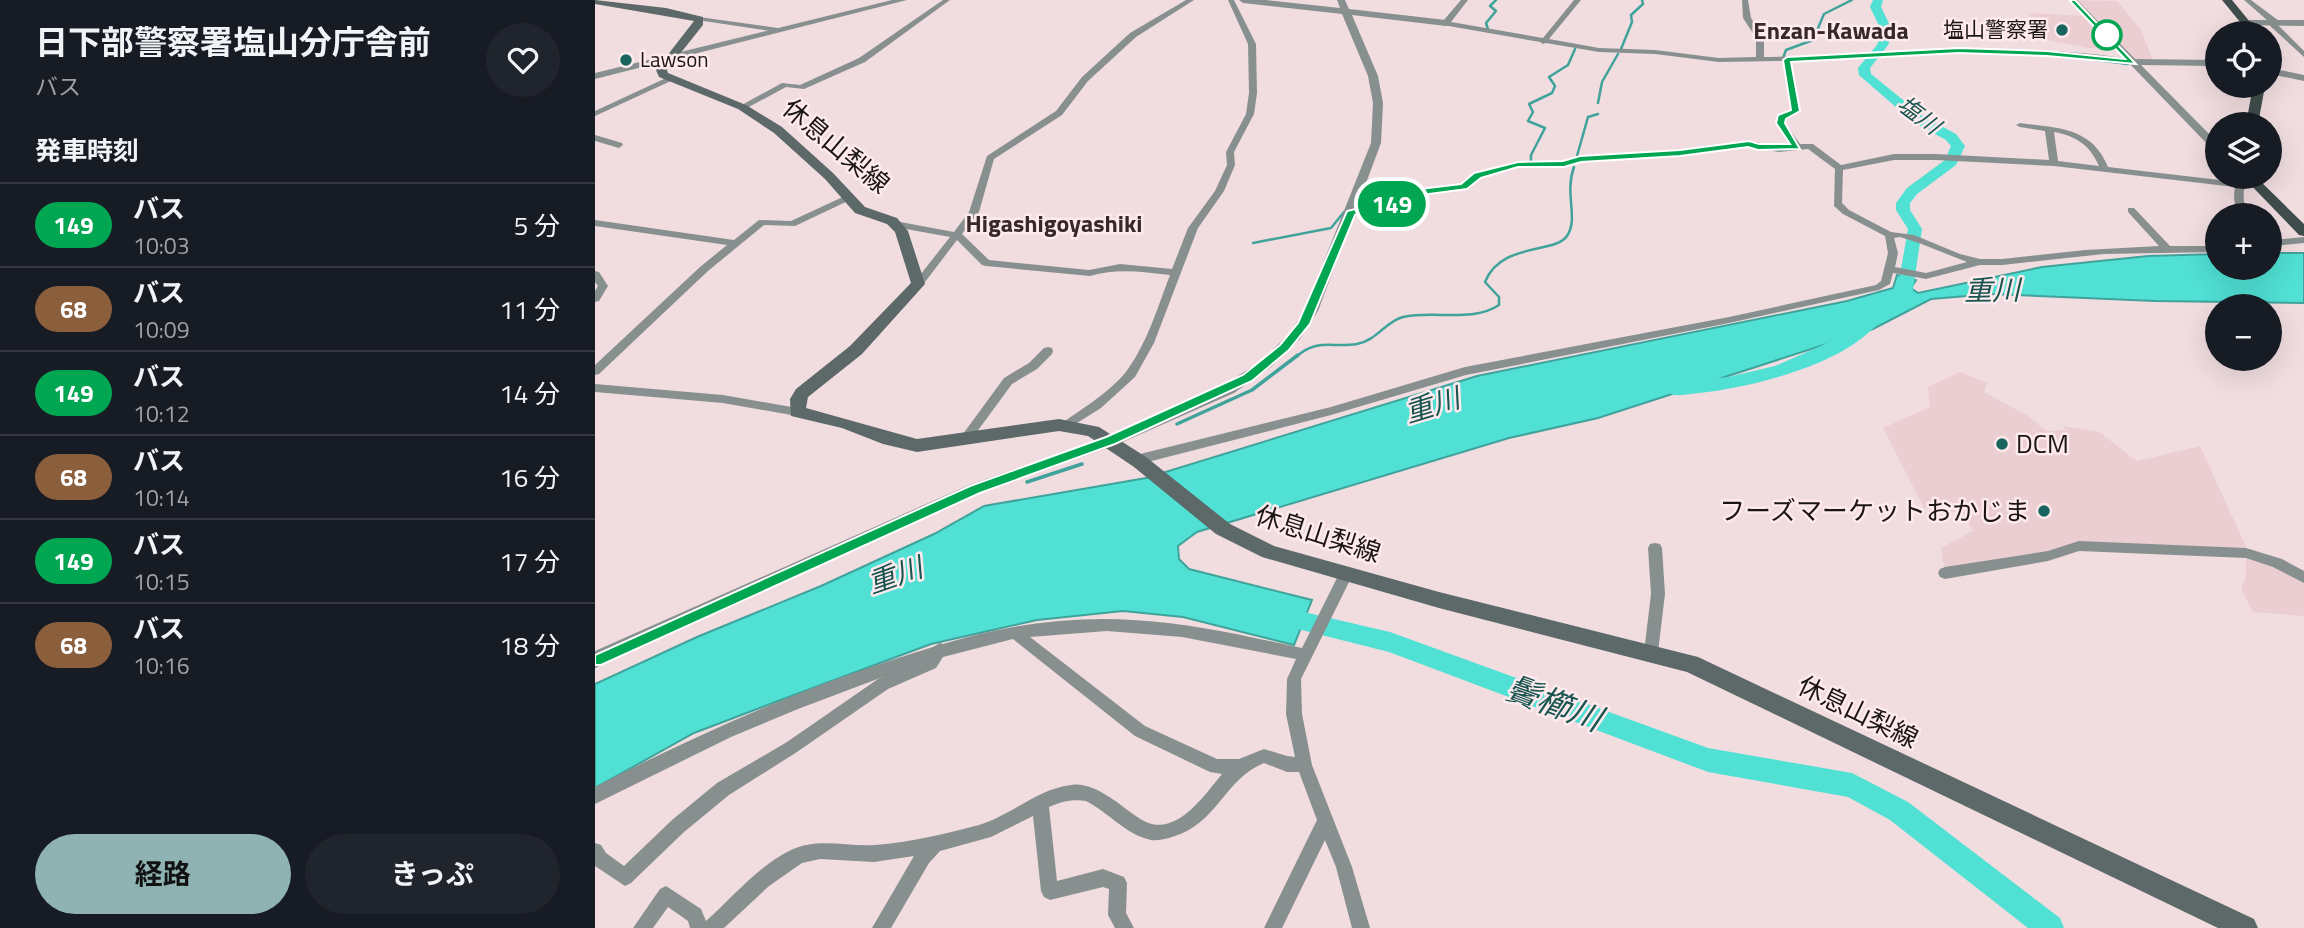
<!DOCTYPE html>
<html lang="ja">
<meta charset="utf-8">
<style>
body{margin:0;font-family:"Titillium Web","Noto Sans JP",sans-serif;background:#20242c;color:#f1f3f6;height:100vh;display:flex;flex-direction:column;font-size:26px;white-space:nowrap}
*{box-sizing:border-box;margin:0}
p{font-size:23px;color:#9ea1a6}
.icon{flex:none;width:38px;height:38px;fill:none;stroke:currentColor;stroke-width:2;stroke-linecap:round;stroke-linejoin:round}
.map{position:relative;flex:1;overflow:hidden}
.sheet{display:flex;flex-direction:column;background:#171b24;width:595px}
.sheet>*{flex:none}
.badge{padding:0 14px;border-radius:23px;font-size:24px;line-height:46px}
.tools{position:absolute;left:1610px;top:21px;display:grid;gap:14px}
.tools a{display:grid;place-items:center;width:77px;height:77px;border-radius:50%;background:#171b24;box-shadow:0 7px 28px #0002;font-size:35px}
.map>.badge{position:absolute;translate:-50% -50%;box-shadow:0 0 0 4px #fff}
h2{padding:0 35px;font-size:26px;line-height:63px}
.round{display:grid;place-items:center;flex:none;width:74px;height:74px;border-radius:37px;background:#20242c}
.head{display:flex;align-items:center;justify-content:space-between;height:119px;padding:0 35px}
h1{font-size:33px;font-weight:700;line-height:52px}
.primary-button{display:flex;gap:14px;margin-top:auto;padding:14px 35px}
.primary-button a{flex:1;height:80px;border-radius:42px;background:#8fb3b2;color:#111;font-size:28px;font-weight:700;line-height:80px;text-align:center}
.primary-button a+a{background:#20242c;color:#f1f3f6}
ul{padding:0;list-style:none}
li{display:flex;align-items:center;gap:21px;height:84px;padding:0 35px;border-top:2px solid #363941}
li div{flex:1}
li b{display:block;font-size:26px}
li em{font-style:normal}
li .badge{min-width:77px;font-weight:700;text-align:center}
main{display:flex;flex:1;min-height:0}
.map>svg:first-child{display:block}
.built{fill:#ebced2}
.water{fill:#50e0d4;stroke:#40a39b;stroke-width:2}
.lines{fill:none;stroke-linecap:round;stroke-linejoin:round}
.stream-far1{stroke:#40a39b;stroke-width:2.5}
.stream{stroke:#40a39b;stroke-width:3.5}
.river{fill:#50e0d4;fill-rule:evenodd}
.minor{fill:#88908f;fill-rule:evenodd}
.tertiary{fill:#88908f;fill-rule:evenodd}
.secondary{fill:#5d6968;fill-rule:evenodd}
.primary{fill:#3f4e4c;fill-rule:evenodd}
.line{fill:#00a651;stroke:#fff;stroke-width:2}
.poi-dot{fill:#18645e;stroke:#feeaed;stroke-width:2.5}
.stop-dot{fill:#fff;stroke:#00a651;stroke-width:3.5}
.labels{text-anchor:middle;stroke-width:5;stroke-linejoin:round;paint-order:stroke}
.far-poi-label{font-size:21px;fill:#1c1516;stroke:#feeaed;text-anchor:end}
.far-water-label{font-size:23px;font-style:italic;fill:#17544f;stroke:#feeaed}
.far-quarter-label{font-size:24px;font-weight:bold;fill:#37282a;stroke:#feeaed}
.street-label{font-size:26px;fill:#1c1516;stroke:#feeaed}
.poi-label{font-size:26px;fill:#1c1516;stroke:#feeaed;text-anchor:start}
.water-label{font-size:28px;font-style:italic;fill:#17544f;stroke:#feeaed}
.near-water-label{font-size:33px;font-style:italic;fill:#17544f;stroke:#feeaed}
</style>
<main>
<section class="sheet">
<div class="head"><div><h1>日下部警察署塩山分庁舎前</h1><p>バス</p></div><a class="round"><svg class="icon" aria-label="heart" viewBox="0 0 24 24"><path d="M12 20l-8-8c-3-5 5-10 8-4 3-6 11-1 8 4z"/></svg></a></div>
<h2>発車時刻</h2>
<ul>
<li><span class="badge" style="background:#00a651;color:#fff">149</span><div><b>バス</b><p>10:03</p></div><em>5 分</em></li>
<li><span class="badge" style="background:#8b5e3c;color:#fff">68</span><div><b>バス</b><p>10:09</p></div><em>11 分</em></li>
<li><span class="badge" style="background:#00a651;color:#fff">149</span><div><b>バス</b><p>10:12</p></div><em>14 分</em></li>
<li><span class="badge" style="background:#8b5e3c;color:#fff">68</span><div><b>バス</b><p>10:14</p></div><em>16 分</em></li>
<li><span class="badge" style="background:#00a651;color:#fff">149</span><div><b>バス</b><p>10:15</p></div><em>17 分</em></li>
<li><span class="badge" style="background:#8b5e3c;color:#fff">68</span><div><b>バス</b><p>10:16</p></div><em>18 分</em></li>
</ul>
<div class="primary-button"><a>経路</a><a>きっぷ</a></div>
</section>
<div class="map">
<svg width="1709" height="928" viewBox="0 0 1709 928">
<rect width="100%" height="100%" fill="#f1dde0"/>
<path class="built" d="M1477,0L1522,1L1546,30L1559,63L1538,62L1525,49L1494,48L1447,39L1433,13L1492,16Z
M1365,372L1392,383L1389,392L1433,416L1451,431L1471,430L1468,426L1504,432L1542,461L1605,446L1652,549L1709,571V616L1658,612L1646,589L1651,577V553L1484,546L1350,573L1346,548L1378,531L1368,513L1329,508L1288,428L1335,407L1333,387Z"/>
<path class="water" d="M1675,253H1709V303L1560,301L1396,294L1336,299L1278,329L1003,418L914,438L602,532L583,546L584,559L594,569L717,600L699,645L588,617L528,611L442,620L336,644L199,695L99,733L0,788V684L102,637L226,586L339,534L389,506L551,478L882,376L1252,301L1298,288L1302,275L1321,280L1316,288L1323,293L1447,267L1553,256L1622,254V268H1675Z"/>
<g class="lines">
<path class="stream-far1" d="M893,29L891,23L901,11L895,6L901,0
M1026,49L1037,22L1036,15L1048,4L1047,0
M1188,58L1191,50L1218,40L1229,14L1257,0
M1485,58L1533,64
M1003,103L1007,82L1023,54
M982,156L993,117L1003,114
M933,163H936V155L950,128L933,121L938,112L934,104L957,93L960,86L954,77L973,65L980,49
M804,199L808,193L817,191
M658,243L736,228L749,212
M701,357C722,338 737,348 762,344C781,341 791,321 808,317C839,310 877,323 904,305V297L890,282C906,242 960,254 972,236C984,218 969,194 979,167"/>
<path class="stream" d="M582,424L657,390L703,355
M432,482L487,464"/>
<path class="river" d="M1278,0H1288L1286,7L1298,32L1293,45L1275,68L1276,74L1328,116L1361,134L1370,146L1361,165L1322,194L1315,203V210L1327,229L1316,303L1308,308L1300,303L1313,229L1301,210V203L1312,188L1350,160L1356,146L1351,140L1318,122L1264,75L1263,68L1282,45L1287,32L1275,7Z
M1279,313L1287,318C1254,364 1158,387 1104,393C1093,394 1076,399 1069,389L1078,383L1133,377L1180,366L1228,345Z
M683,606L795,632L1113,748L1257,773L1313,802L1465,918L1469,928H1433L1295,820L1253,797L1113,772L794,652L675,622L672,615L675,608Z"/>
<path class="minor" d="M348,0H355L270,62L209,89L191,87L150,109L143,107L187,83L205,85L264,58Z
M591,0H599L541,37L493,81L467,115L399,159L384,212L367,234L394,260L494,270L525,264L577,269L593,228L620,191L632,165L631,152L651,114L654,93L653,44L633,0H639L661,44L662,93L659,114L639,152L640,165L629,191L603,228L559,343L540,377L506,408L474,428L468,424L470,421C490,407 519,389 533,369C553,341 563,306 575,275C547,272 523,268 495,276L391,266L387,265L362,240L327,286L323,287L318,284L355,237L300,227L295,224L300,221L359,232L374,212L392,156L461,111L487,77L535,33Z
M866,0H873L856,22L948,38L979,0H986L954,39L1004,48L1060,50L1124,58L1161,57V38L1148,18L1147,0H1153L1156,18L1169,38V57C1292,55 1418,39 1541,60L1542,62L1538,64L1452,55L1364,53L1196,61L1205,111L1190,118V123L1205,144H1218L1246,165L1299,154H1341L1454,160L1450,131L1425,127L1421,125L1425,123C1463,128 1497,127 1513,167L1642,182L1644,177H1652C1648,191 1646,202 1655,215H1645C1639,206 1638,198 1640,187L1459,166L1341,160H1299L1248,170L1247,203L1254,210L1296,232L1319,235L1365,254L1385,259H1407L1490,250L1564,246L1533,212V208H1539L1575,246H1622V252L1509,254L1407,265H1385L1331,279L1298,273L1295,284L1284,290L1134,323L871,375L736,415L541,465L537,463L535,460L537,457L541,455L736,407L870,367L1134,317L1281,285L1286,281L1293,253L1290,236L1248,214L1239,206L1240,169L1213,149L1184,152L1154,147L1085,156L986,162L969,167H923L885,178L872,188L819,195L808,203L753,215V211L802,199L816,190L866,184L879,174L923,161H968L985,156L1085,150L1154,141L1184,146L1197,145L1182,123L1183,115L1197,110L1188,61L1124,62L1060,54L1004,52L951,43L948,44L945,42L848,25V21ZM1459,132C1481,136 1495,145 1504,166L1463,161ZM1305,237L1324,243L1372,262L1331,273L1300,267L1303,253L1299,238Z
M1649,0H1656L1684,21L1683,25L1709,51V57L1673,24V21Z
M104,17L183,28L187,30L183,32L102,20L100,19Z
M71,78L78,80L0,116V111Z
M0,135L27,143L28,145L24,148L0,141Z
M252,195L255,196V200L200,226L169,225L113,271L4,374L0,375V365L105,267L132,245L0,226V220L139,240L164,220L196,221Z
M1709,237V243L1679,246L1675,244L1676,241L1679,240Z
M0,271L4,272L13,286L4,301L0,302V291L3,286L0,282Z
M453,347L457,348L458,351L457,354L442,369L417,384L373,444H365L363,441L365,438L409,378L434,363L449,348Z
M0,384L128,395L202,408L208,412L202,416L128,403L0,392Z
M1484,541L1651,548L1687,559L1709,571V583L1678,567L1651,558L1484,551L1453,561L1350,579L1345,577L1343,573L1345,569L1350,567L1453,551Z
M1060,543L1065,544L1067,548L1070,594L1063,652L1061,656L1056,658L1051,656L1049,652L1056,594L1053,548L1055,544Z
M751,568L756,570L758,574L706,679L707,714L717,765L757,867L775,928H757L741,867L730,840L687,928H669L722,820L704,772H692L669,763C628,780 623,824 577,837C570,839 563,841 556,840C531,835 513,812 491,801C477,799 466,802 454,807L462,881L508,869L529,877L532,883L531,913L539,928H520L513,915L514,889L508,887L455,900L449,897L446,891L438,816L396,837L345,851L334,863L296,928H277L319,856L279,862L225,859L207,863L174,886L129,928H95L93,921L73,907L58,928H38L65,889L71,886L106,909L111,921C138,897 163,866 196,850C223,837 252,847 280,845C316,842 350,834 384,825C417,815 442,789 476,785C489,783 501,789 511,795C525,803 537,815 551,822C583,836 610,794 627,774L615,772L540,736L418,639L348,657L341,668L293,689L202,752L134,795L89,832L36,883L30,886L0,866V843L6,845L11,853L29,866L77,820L122,783L192,742L283,679L293,675L203,709L136,737L0,804V787C108,731 221,682 338,647L345,643L348,644C410,625 474,616 538,620C595,623 651,636 707,648L746,570ZM512,631L587,637L701,659L692,679L691,714L700,757L692,756L669,749L644,759H622L550,726L435,637Z"/>
<path class="tertiary" d="M297,0H312L0,79V73Z
M644,0H671L745,8L742,0H750L754,9L851,20L856,23L851,26L757,15L783,76L788,103L786,143L723,311L705,339L676,367L639,393L521,445L386,493L0,668V651L374,485L511,437L629,385L666,361L695,333L709,311L776,143L778,103L773,76L747,14L648,3Z
M1473,0H1482L1540,59L1622,60V66L1546,65L1622,142V151L1618,150Z
M1649,20H1709V26L1652,25L1647,22Z
M1675,68L1709,75V81L1675,74Z"/>
<path class="secondary" d="M0,0L71,8L108,17V25L72,70L73,73L151,105L187,127L238,173L270,207L302,218L313,231L330,284L267,354L213,397L211,408L322,439L464,419L504,427L551,457L635,524L679,546L844,592L1103,657L1659,919L1663,928H1623L1092,672L844,608L667,557L621,534L539,467L493,436L464,431L322,452L288,444L247,428L196,416L195,399L201,389L255,346L316,283L300,232L292,224L260,213L230,179L179,133L143,109L64,77L61,70L99,21L0,4Z"/>
<path class="primary" d="M1627,0H1637L1664,33H1654Z
M1658,86H1670L1663,124H1651Z
M1648,177H1661L1709,224V236L1704,235Z"/>
</g>
<path class="line" d="M1474,0H1480L1541,64L1452,56L1364,53L1196,62L1205,111L1191,119L1190,123L1205,149L1163,150L1153,147L1085,156L986,162L969,167H923L886,178L872,189L819,196L809,204L760,215L715,324L694,350L657,381L520,444L385,493L6,665H0V655L375,486L511,437L648,375L685,345L703,323L752,211L802,199L816,190L866,184L879,173L923,162L968,161L985,156L1085,150L1154,141L1164,144H1195L1181,123L1183,115L1196,110L1188,60L1192,57L1364,48L1452,51L1530,59Z"/>
<g class="poi-dot">
<circle cx="1467" cy="30" r="7"/>
<circle cx="31" cy="60" r="7"/>
<circle cx="1407" cy="444" r="7"/>
<circle cx="1449" cy="511" r="7"/>
</g>
<circle class="stop-dot" cx="1512" cy="35" r="14"/>
<g class="labels">
<g class="far-poi-label">
<text x="1453" y="37">塩山警察署</text>
<text x="45" y="67" text-anchor="start">Lawson</text>
</g>
<g class="far-water-label">
<text transform="translate(1324 115) rotate(37)" y="8">塩川</text>
</g>
<g class="far-quarter-label">
<text x="1236" y="39">Enzan-Kawada</text>
<text x="459" y="232">Higashigoyashiki</text>
</g>
<g class="street-label">
<text transform="translate(241 146) rotate(40)" y="9">休息山梨線</text>
<text transform="translate(723 534) rotate(18)" y="9">休息山梨線</text>
<text transform="translate(1263 712) rotate(26)" y="9">休息山梨線</text>
</g>
<g class="poi-label">
<text x="1421" y="453">DCM</text>
<text x="1435" y="520" text-anchor="end">フーズマーケットおかじま</text>
</g>
<g class="water-label">
<text transform="translate(1397 290) rotate(-1)" y="10">重川</text>
<text transform="translate(837 405) rotate(-17)" y="10">重川</text>
<text transform="translate(300 575) rotate(-19)" y="10">重川</text>
</g>
<g class="near-water-label">
<text transform="translate(959 703) rotate(20)" y="12">鬢櫛川</text>
</g>
</g>
</svg>
<div class="tools">
<a><svg class="icon" aria-label="locate" viewBox="0 0 24 24"><circle cx="12" cy="12" r="6"/><path d="M12 2v4M12 18v4M2 12h4M18 12h4"/></svg></a>
<a><svg class="icon" aria-label="layers" viewBox="0 0 24 24"><path d="M12 4l9 5-9 5-9-5zM3 14l9 5 9-5"/></svg></a>
<a>+</a>
<a>−</a>
</div>
<b class="badge" style="left:797px;top:204px;background:#00a651;color:#fff">149</b>
</div>
</main>
